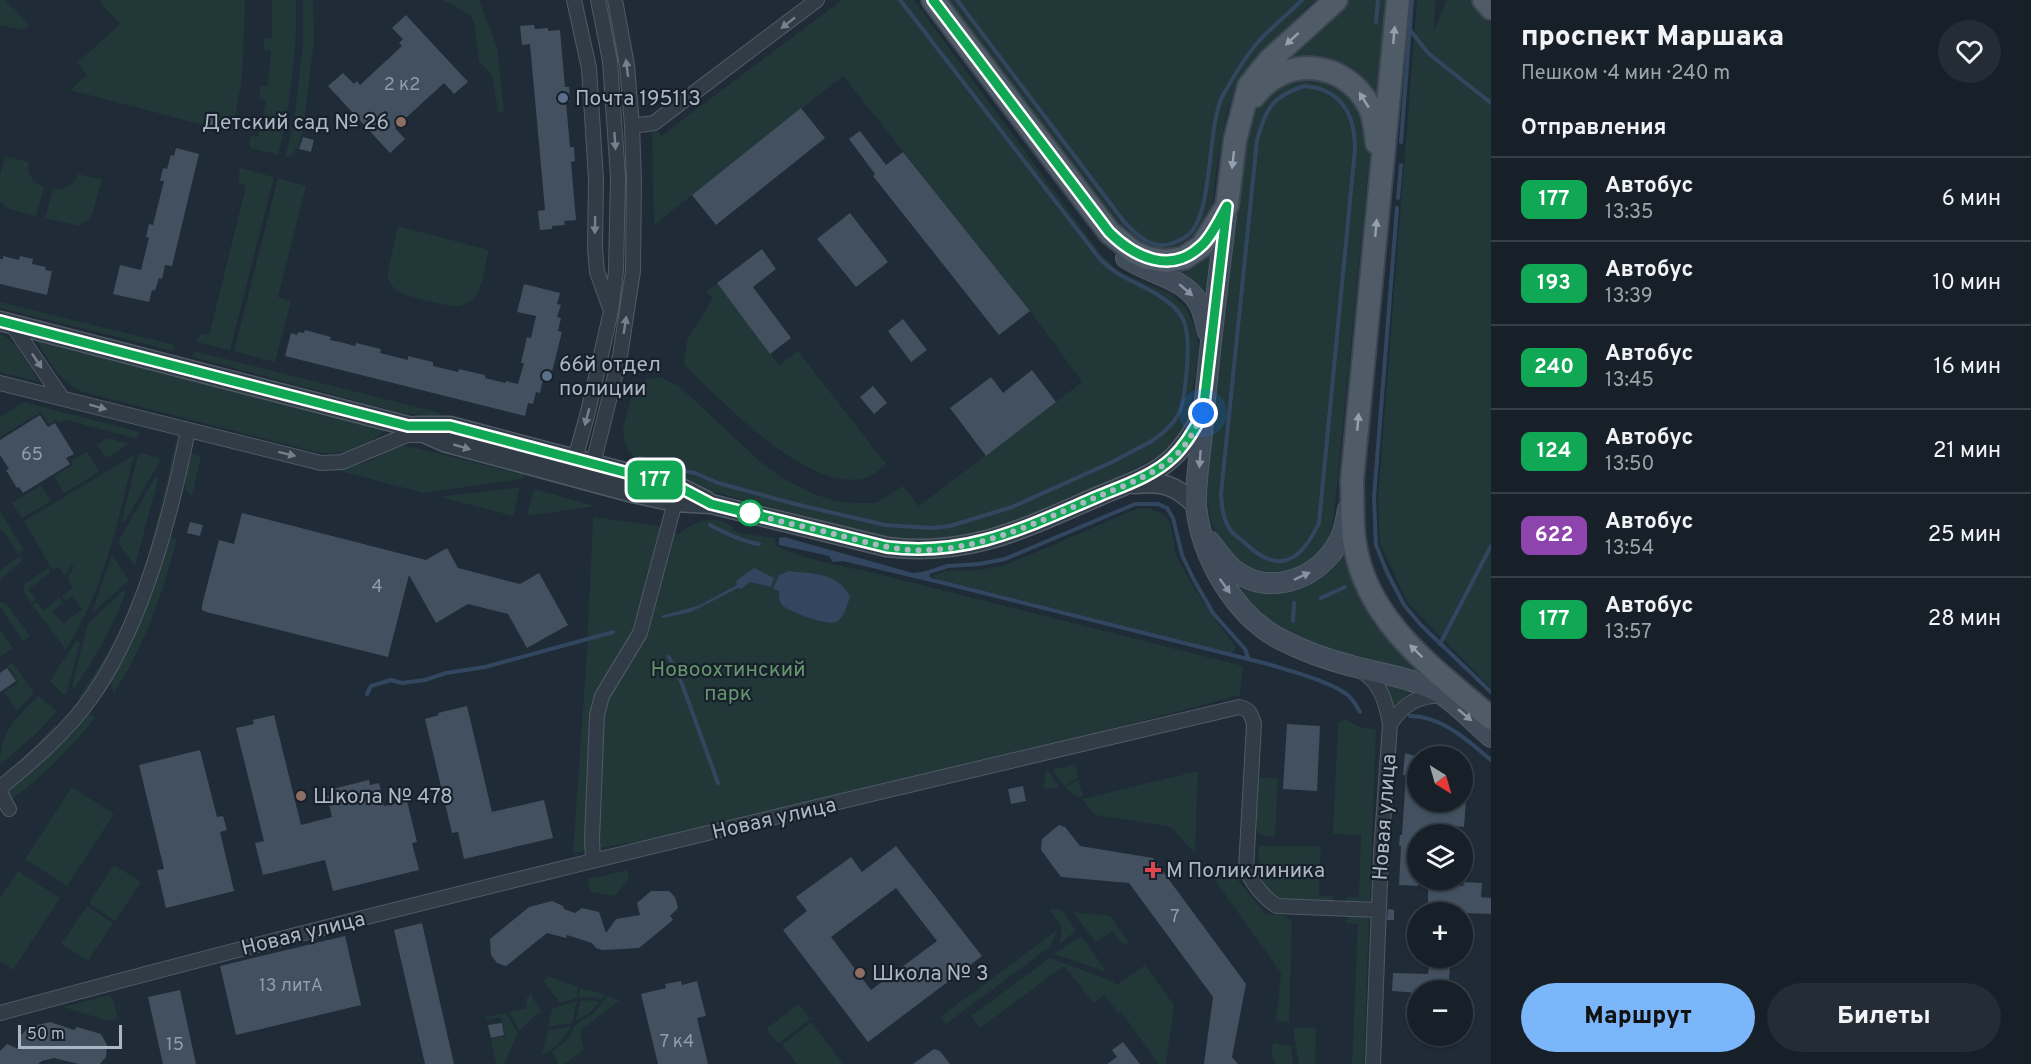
<!DOCTYPE html>
<html lang="ru">
<meta charset="utf-8">
<style>
body{margin:0;font-family:Overpass,sans-serif;background:#242d35;color:#f1f3f6;height:100vh;display:flex;flex-direction:column;font-size:22px;white-space:nowrap}
*{box-sizing:border-box;margin:0}
p{font-size:20px;color:#9ea3a8}
.icon{flex:none;width:33px;height:33px;fill:none;stroke:currentColor;stroke-width:2;stroke-linecap:round;stroke-linejoin:round}
.map{position:relative;flex:1;overflow:hidden}
.panel{display:flex;flex-direction:column;background:#172029;width:540px}
.panel>*{flex:none}
.badge{padding:0 12px;border-radius:9px;font-size:21px;line-height:39px}
.needle{width:39px;rotate:143deg}
.buttons{position:absolute;left:1407px;top:746px;display:grid;gap:12px}
.buttons a{display:grid;place-items:center;width:66px;height:66px;border-radius:50%;background:#172029;box-shadow:0 2px 4px #0004,0 0 0 2px #363e46;font-size:30px}
.scale{position:absolute;left:18px;bottom:15px;width:104px;box-sizing:border-box;padding-left:6px;border:3px solid #acb7c4;border-top:0;font-size:16px;line-height:21px;white-space:nowrap;color:#acb7c4;-webkit-text-stroke:4px #18212b;paint-order:stroke}
.you{position:absolute;width:30px;height:30px;margin:-15px;border:4px solid #fff;border-radius:50%;background:#1a73e8;box-shadow:0 0 0 9px #1a73e833}
.map>.badge{position:absolute;translate:-50% -50%;box-shadow:0 0 0 3px #fff}
h2{padding:0 30px;font-size:22px;line-height:54px}
.round{display:grid;place-items:center;flex:none;width:63px;height:63px;border-radius:32px;background:#242d35}
.summary{display:flex;align-items:center;justify-content:space-between;height:102px;padding:0 30px}
h1{font-size:28px;font-weight:800;line-height:45px}
.cta{display:flex;gap:12px;margin-top:auto;padding:12px 30px}
.cta a{flex:1;height:69px;border-radius:36px;background:#7bb5fa;color:#111;font-size:24px;font-weight:800;line-height:69px;text-align:center}
.cta a+a{background:#242d35;color:#f1f3f6}
ul{padding:0;list-style:none}
li{display:flex;align-items:center;gap:18px;height:84px;padding:0 30px;border-top:2px solid #363e46}
li div{flex:1}
li b{display:block;font-size:22px}
li em{font-style:normal}
li .badge{min-width:66px;font-weight:700;text-align:center}
main{display:flex;flex:1;min-height:0}
.map>svg:first-child{display:block}
.green{fill:#213738}
.water{fill:#32475f}
.lines{fill:none;stroke-linecap:round;stroke-linejoin:round}
.stream{stroke:#32475f;stroke-width:4}
.building{fill:#42505f;fill-rule:evenodd}
.minor-casing{stroke:#505a65;stroke-width:16}
.tertiary-casing{stroke:#505a65;stroke-width:21}
.secondary-casing{stroke:#505a65;stroke-width:22}
.primary-casing{stroke:#3c4551;stroke-width:26}
.minor{stroke:#323c47;stroke-width:14}
.tertiary{stroke:#323c47;stroke-width:18}
.secondary{stroke:#404c5a;stroke-width:20}
.primary{stroke:#505b68;stroke-width:22}
.oneway{fill:#75808c}
.oneway2{fill:#95a0ad}
.oneway3{fill:#86929f}
.line-casing{stroke:#fff;stroke-width:14}
.line{stroke:#10a855;stroke-width:9}
.walk{stroke:#acb7c4;stroke-width:6;stroke-dasharray:0 10.8}
.service-dot{fill:#5c6f8a;stroke:#18212b;stroke-width:2}
.education-dot{fill:#8d6e63;stroke:#18212b;stroke-width:2}
.stop-dot{fill:#fff;stroke:#10a855;stroke-width:3}
.health-dot{fill:#e0444e;stroke:#18212b;stroke-width:2}
.labels{text-anchor:middle;stroke-width:4.5;stroke-linejoin:round;paint-order:stroke}
.number-label{font-size:18px;fill:#929dab}
.poi-label{font-size:21px;fill:#acb7c4;stroke:#18212b;text-anchor:start}
.park-label{font-size:21px;fill:#64956c;stroke:#18212b}
.street-label{font-size:21px;fill:#acb7c4;stroke:#18212b}
</style>
<main>
<div class="map">
<svg width="1491" height="1064" viewBox="0 0 1491 1064">
<rect width="100%" height="100%" fill="#1f2b37"/>
<path class="green" d="M0,0H5L12,8L13,7L29,26L22,30L0,25Z
M102,0H245L242,78L234,123L210,115L207,126L70,90L87,75L77,63L120,24L100,2Z
M265,0H296C297,41 293,80 286,120L263,115L266,100L259,99L260,86H268L271,51L264,50V38H272V1Z
M303,0H313L314,41L304,123L294,121L303,43Z
M443,0H479L497,47L504,111L498,113L492,74L479,61L474,22L470,15Z
M842,0H914L1099,252L1119,272L1171,294L1186,308L1196,331L1199,350L1190,413L1178,436L1162,454L1122,475L1009,524L964,538L937,540L884,537L710,491L680,477L639,461L628,450L624,440L623,428L633,391L647,379L660,377L680,387L762,463L782,478L814,494L836,501L855,503H876L903,486L919,506L1082,382L1030,311L843,76L654,225L652,127L656,129L661,136Z
M945,0H1315L1264,49L1242,77L1227,111L1217,164L1213,202L1204,226L1193,240L1177,250L1162,252L1148,249L1116,227Z
M1348,0H1389L1378,95L1377,96C1368,89 1362,79 1354,72C1332,55 1313,60 1290,57Z
M1417,0H1435L1434,30L1447,0H1470L1491,23V688L1408,603L1380,544L1378,497Z
M1326,78L1353,96L1367,126L1370,152L1334,516C1331,529 1328,544 1319,554C1294,586 1241,579 1221,545C1209,525 1207,502 1205,479L1245,141C1251,116 1260,89 1287,80C1298,76 1314,78 1326,78Z
M261,121L285,126L278,155L251,148L249,145L251,136L258,137Z
M292,128L303,130L298,148H296L293,155L285,158Z
M5,156L29,162C27,174 32,182 44,187L36,216L9,209L0,202V175Z
M240,168L274,177L230,350L197,342L200,334L209,335L246,186L238,182Z
M78,174L102,180L91,218L79,226L45,218L53,189C66,190 73,186 78,174Z
M278,178L306,186L278,297L291,301L275,362L234,351Z
M398,226L489,250C485,264 484,288 473,299C469,303 462,306 456,306C448,307 403,295 397,291C392,287 389,281 387,275Z
M1208,256H1210L1205,293L1203,294L1180,275L1181,271L1190,268Z
M717,283L779,365L798,351L886,464C881,468 876,473 871,476C814,500 726,404 688,369L684,363L687,340L713,298L706,292Z
M0,302L175,345L173,351L0,308Z
M0,333C19,344 28,364 39,382L0,372Z
M40,341L385,426L387,429C366,447 344,457 316,452L83,392C60,382 51,364 38,343Z
M194,351L441,413L440,417L402,413L192,357Z
M24,402L139,432L138,439L66,420L58,423L56,420L49,425L41,412L0,437V417Z
M107,438L129,444L106,458L97,445Z
M176,441L179,442C167,488 157,541 141,585C126,626 106,664 80,700L78,698C92,678 106,657 117,635C148,575 160,506 176,441Z
M404,446L413,447L524,475L523,479L423,493L337,470L368,462L393,449Z
M87,451L99,472L64,493L54,476L73,465L71,461Z
M141,453L159,458L160,461L125,522L123,523L122,520L138,455Z
M192,453L201,456L192,496C178,489 189,466 192,453Z
M134,455C123,498 114,543 98,584C90,607 78,629 66,650L32,605L37,602L44,610L59,598L63,603L53,611L63,624L82,609L73,596L65,601L62,596L73,588L67,579L74,567L71,565L65,576L58,567L53,571L24,521Z
M155,477L158,479L135,566L118,542Z
M41,485L51,501L22,518L12,503Z
M520,487L513,516L440,497Z
M534,489L596,506L527,516Z
M1146,508C1154,510 1162,512 1167,518C1175,530 1172,547 1178,559C1194,590 1214,618 1235,646V651L1231,653L934,578L932,576L944,571L979,570L1006,565L1136,509Z
M0,511L24,550L19,554L23,560L0,580V570L20,556L2,530L0,531Z
M593,517L658,526L679,534C693,522 712,514 729,525C736,529 729,527 736,531C748,536 762,535 775,538L776,546C804,559 836,565 866,571L1243,666L1240,695L791,814L573,853L587,651Z
M173,538L177,539C163,593 145,645 114,693L109,681C136,639 153,594 165,546L169,540Z
M1343,555L1346,557L1352,576L1431,678C1382,665 1327,657 1283,630C1266,619 1252,605 1239,591L1241,588C1272,598 1307,594 1331,570C1335,565 1339,560 1343,555Z
M112,556L129,580L95,611L93,609Z
M48,568L51,572L29,589L36,599L31,603L23,591L24,584Z
M124,590L126,592C113,626 96,657 75,688H73L72,685L88,623Z
M0,602L7,604L30,636L23,641L0,607Z
M0,629L13,648L0,657Z
M76,641H79L80,643L67,693L64,695L50,681Z
M12,662L34,693L17,711L4,692L18,683L7,666Z
M1383,684L1409,691L1410,693L1392,706Z
M38,696L57,711L39,731L0,765C0,730 16,719 38,696Z
M89,712L95,718C67,752 37,783 0,807V795L25,776L67,736L70,737Z
M1345,719L1360,727L1376,729L1370,901L1349,902L1346,900L1347,897H1359L1361,835L1333,834L1338,723Z
M55,725L58,727L28,756L0,779V776L27,754Z
M1075,764L1078,777L1065,787L1052,770Z
M1046,771H1048L1060,787L1043,789Z
M1198,771L1195,854L1173,829L1167,826L1095,815L1082,799Z
M1257,777L1278,778L1275,837L1261,835L1254,827Z
M1078,779L1083,796L1077,797L1065,788Z
M72,787L114,814L67,886L25,859Z
M1258,846H1321L1319,896H1334L1332,901L1280,898C1258,888 1259,867 1258,846Z
M114,865L141,882L115,921L89,903Z
M627,870L629,879L615,896L591,892L588,879Z
M18,871L60,898L13,970L0,961V898Z
M1214,879H1237L1265,913C1275,917 1286,912 1292,922L1289,1022L1276,1021L1281,973Z
M87,906L113,923L88,961L61,944Z
M1052,909L1062,910L1076,931L1058,945C1065,927 1061,925 1050,911Z
M1073,912L1110,916L1129,942L1124,946L1112,931L1096,942Z
M1353,915L1369,917L1364,1064H1352L1358,924L1345,923L1349,916Z
M1057,930L1051,946L946,1024L940,1017Z
M1081,936L1107,972L1054,954Z
M1050,958L1112,981L1117,985L1145,965L1174,1005L1166,1064H1159L1121,1012L1118,1013L1104,995L1093,1003L1064,966L980,1028L971,1016Z
M548,976L578,987L577,998L560,1003L544,982L539,986Z
M580,988L605,994L602,999L593,997L579,998Z
M534,991L531,996L542,1011L531,1019L519,1031L509,1012L527,1008L526,999Z
M109,995L113,998L118,1019L108,1021L63,1007Z
M607,996L620,1000L580,1031L584,1050L564,1064H555L558,1062L552,1052L568,1039L575,1025L594,1013Z
M593,1000L600,1002L591,1012L576,1021L580,1001Z
M577,1001L572,1023L548,1027L552,1009Z
M799,1004L810,1019L778,1044L766,1029Z
M506,1013L518,1033L504,1064H496L491,1039L505,1036L501,1017L486,1020V1017Z
M811,1022L843,1064H797L782,1045Z
M571,1026C564,1039 555,1050 541,1055L548,1030Z
M1293,1028H1316L1315,1064H1299Z
M1273,1043L1291,1046L1293,1064H1275L1271,1055Z"/>
<path class="water" d="M784,537L913,573L929,571L930,577L940,582L935,583L843,561L833,562L829,556L779,545V538Z
M754,568L774,578L771,587L750,582L741,589L738,588L691,612L663,618L661,616L700,605L737,585L736,581Z
M789,571C813,574 838,572 850,597C847,605 845,617 836,622C828,626 789,612 782,605C779,601 779,596 779,591L773,589L779,575Z"/>
<g class="lines">
<path class="stream" d="M957,0L1125,223C1139,237 1154,252 1176,242C1180,240 1185,238 1188,235C1214,214 1206,129 1223,95C1231,81 1248,53 1259,41C1272,27 1288,14 1302,0
M1376,22L1378,0
M1410,30L1428,53L1491,103
M1304,86C1310,87 1318,87 1323,90C1349,100 1355,125 1355,149L1319,523C1301,561 1279,576 1245,543C1241,539 1234,535 1231,531C1223,520 1222,507 1221,494L1257,140C1267,108 1271,97 1304,86Z
M1401,142L1412,0
M1398,198L1401,165
M1397,208L1374,497L1376,545L1386,570L1404,605L1421,625L1491,692
M640,458L657,466L695,473L718,483L795,504L885,525L932,528L950,526L1012,507L1110,463L1152,441C1162,434 1172,426 1178,415C1186,400 1190,347 1186,329C1185,320 1179,312 1173,306C1150,285 1122,282 1100,259L900,0
M710,525C726,533 741,541 759,544
M926,573L948,566L979,564L1005,559L1135,504H1158L1167,508L1173,518L1182,555L1194,580L1213,613L1245,649L1248,658
M936,581L1268,664C1290,671 1326,680 1345,693C1352,697 1356,705 1360,712
M1321,598L1345,587
M1293,621L1294,603
M1440,644L1491,546
M669,657L682,684L718,783
M367,694L371,686L391,680L402,683L425,680L446,673L485,667L613,632
M1410,716C1442,716 1468,741 1491,760"/>
</g>
<path class="building" d="M406,15L468,82L454,94L444,83L395,128L405,139L390,153L328,86L343,73L354,84L357,81L360,85L402,46L399,43L403,39L392,28Z
M534,25L535,29L548,28V31L560,30L565,87H569L570,102H566L570,147H574L575,161L571,162L576,220L564,221L565,225L552,226V229L540,230L538,211L545,210L530,44L522,45L520,26Z
M801,108L825,138L716,225L692,195Z
M210,116L221,118L219,129L208,127Z
M860,131L886,165L903,152L1030,311L999,335L873,176L875,174L849,139Z
M303,137L314,140L311,152L299,149Z
M176,148L199,154L172,266L165,265L162,279L159,278L155,291L152,290L149,302L113,294L120,265L141,270L149,238L146,237L149,224L153,225L164,181H160L163,168L167,169L171,155L174,156Z
M850,213L888,262L856,287L817,239Z
M762,249L776,269L753,287L791,338L770,354L717,283Z
M3,256L19,260L20,256L33,259L32,264L46,267L45,270L52,271L47,295L0,284V259H3Z
M524,284L560,293L557,304L561,305L557,317L561,318L558,331L562,332L550,380L543,379L540,393L536,392L533,404L528,403L525,416L285,356L291,333L297,335L298,332L304,333L305,330L331,337L330,340L340,342L355,346L356,343L381,349L380,353L408,360V356L433,362V366L458,372L459,369L485,375V378L505,383L506,381L518,384L524,363H521L527,337L531,338L536,316L517,312Z
M903,319L927,350L911,362L888,331Z
M1032,370L1056,402L986,456L950,408L991,377L1003,393Z
M873,386L887,403L874,414L860,397Z
M40,415L48,427L55,423L74,454L66,458L70,464L23,493L19,487L17,488L6,470L9,469L0,455V440Z
M242,513L426,560L447,548L458,568L520,584L539,573L568,625L527,648L508,614L468,604L436,623L409,575L388,657L206,612L202,610V605L219,540L234,544Z
M190,522L203,525L200,536L187,533Z
M7,668L16,681L0,692V673Z
M467,706L492,812L544,800L553,838L464,859L458,832L452,833L425,719L439,715L438,713Z
M274,715L301,825L332,817L327,796L333,794L332,789L369,780L370,785L379,783L384,806L407,801L417,842L412,843L419,870L333,891L325,860L263,875L255,843L264,841L236,728L254,724L253,720Z
M1287,724L1320,726L1317,791L1283,789Z
M200,750L217,817L223,816L227,830L220,832L234,891L166,908L157,870L164,869L139,765Z
M1405,753L1418,757V801H1466L1464,827L1453,826V832H1447V834H1418V886L1399,885L1401,846H1399L1400,835H1402L1406,775H1403Z
M1023,786L1026,801L1011,804L1008,789Z
M1059,825L1065,827L1080,846L1153,858L1246,984L1232,1057L1238,1064H1204L1213,997L1129,883L1061,877L1041,850L1042,839Z
M896,846L982,956L868,1042L783,930L807,911L796,897L851,857L862,872ZM896,888L937,941L871,990L831,937Z
M1428,879H1441L1440,886H1463L1464,882L1482,883L1481,897L1491,898V914L1434,912V909H1428Z
M651,891H669L675,897L678,908L670,916L673,920L639,948L603,950L596,948L592,943L567,935L566,938L547,933L506,966L497,963L491,955L490,939L529,907L552,901L563,906L564,909L575,913L582,908L599,912L606,933L616,919L640,915L637,903Z
M1388,909L1394,910V920H1387Z
M422,923L429,954L454,1064H425L394,930Z
M345,936L361,1005L236,1035L220,966Z
M1430,957H1451L1448,990H1418V993L1392,991L1393,973L1428,974Z
M681,981L682,985L697,981L706,1016L697,1018L708,1064H658L641,994L666,988L665,984Z
M180,990L196,1064H163L148,997Z
M50,1022L74,1030L77,1027L101,1034L107,1045L106,1057L100,1064H79L54,1058L42,1061L38,1064H0V1051L7,1044L21,1050L19,1037L29,1027Z
M502,1023L504,1035L491,1038L488,1025Z
M1123,1042L1140,1064H1107L1117,1057L1112,1050Z
M934,1049L940,1051L950,1064H913Z"/>
<g class="lines">
<g class="minor-casing">
<path id="minor" d="M574,0L589,68L596,179L595,248L597,272L610,308
M632,126L654,123L817,0
M11,323L62,398
M0,383L321,463L342,462L407,435H424
M577,469L575,459L588,412L611,311L616,271L618,177L610,61L598,0
M587,470L593,464L620,356L633,271L634,181L632,126L627,65L615,0
M1361,671C1381,682 1386,703 1390,724L1381,854L1373,1064
M1390,724C1404,703 1418,696 1442,695
M0,788C33,761 68,731 93,695C143,623 171,516 188,430
M0,792L9,809
M593,860L592,839L597,715L602,696L640,633L675,502
M0,1013C410,901 825,805 1239,707C1250,709 1251,714 1254,724L1246,869C1253,884 1263,897 1277,906L1378,910"/>
</g>
<g class="tertiary-casing">
<path id="tertiary" d="M0,321L408,426L444,442L633,493L675,502L711,504L887,547C971,557 1024,528 1099,496C1123,486 1153,476 1172,458C1186,445 1195,429 1203,413
M416,426H450L677,486L707,501
M1134,484C1163,481 1175,485 1196,505"/>
</g>
<g class="secondary-casing">
<path id="secondary" d="M1227,207C1218,282 1208,358 1202,433C1200,454 1195,486 1196,505C1201,556 1234,615 1280,639C1303,651 1328,660 1352,666C1381,674 1417,678 1443,695C1460,707 1475,723 1491,737
M1126,258C1151,275 1190,278 1202,310C1204,317 1206,325 1208,332
M1210,542C1217,551 1225,563 1234,570C1267,596 1313,581 1335,548C1343,537 1346,522 1348,509"/>
</g>
<g class="primary-casing">
<path id="primary" d="M933,0L1109,232L1134,252L1147,258L1166,261L1184,258L1202,246L1227,206L1235,140L1249,86L1270,60L1336,0
M1398,0L1352,480C1353,501 1351,524 1355,545C1367,622 1435,670 1491,718
M1484,0L1491,8
M1254,96C1285,55 1345,60 1369,106C1375,118 1375,130 1377,143"/>
</g>
<use href="#minor" class="minor"/>
<use href="#tertiary" class="tertiary"/>
<use href="#secondary" class="secondary"/>
<use href="#primary" class="primary"/>
</g>
<defs><path id="oneway-solid" d="M-6-.8H1V-3.2L6.5 0L1 3.2V.8H-6Z" transform="scale(1.5)"/></defs>
<g class="oneway">
<use href="#oneway-solid" transform="translate(788 23) rotate(142)"/>
<use href="#oneway-solid" transform="translate(627 68) rotate(-97)"/>
<use href="#oneway-solid" transform="translate(615 141) rotate(86)"/>
<use href="#oneway-solid" transform="translate(595 225) rotate(91)"/>
<use href="#oneway-solid" transform="translate(625 325) rotate(-81)"/>
<use href="#oneway-solid" transform="translate(37 361) rotate(56)"/>
<use href="#oneway-solid" transform="translate(98 407) rotate(15)"/>
<use href="#oneway-solid" transform="translate(587 417) rotate(105)"/>
<use href="#oneway-solid" transform="translate(462 447) rotate(16)"/>
<use href="#oneway-solid" transform="translate(287 454) rotate(14)"/>
</g>
<g class="oneway2">
<use href="#oneway-solid" transform="translate(1394 35) rotate(-85)"/>
<use href="#oneway-solid" transform="translate(1292 39) rotate(137)"/>
<use href="#oneway-solid" transform="translate(1364 100) rotate(-122)"/>
<use href="#oneway-solid" transform="translate(1233 160) rotate(96)"/>
<use href="#oneway-solid" transform="translate(1376 228) rotate(-85)"/>
<use href="#oneway-solid" transform="translate(1358 422) rotate(-85)"/>
<use href="#oneway-solid" transform="translate(1416 651) rotate(-136)"/>
</g>
<g class="oneway3">
<use href="#oneway-solid" transform="translate(1186 290) rotate(41)"/>
<use href="#oneway-solid" transform="translate(1200 459) rotate(94)"/>
<use href="#oneway-solid" transform="translate(1302 576) rotate(-25)"/>
<use href="#oneway-solid" transform="translate(1225 586) rotate(54)"/>
<use href="#oneway-solid" transform="translate(1465 715) rotate(40)"/>
</g>
<g class="lines">
<g class="line-casing">
<path id="line" d="M0,321L408,426H450L677,486L711,504L887,547C969,557 1026,527 1099,496C1123,486 1153,476 1172,458C1186,445 1195,429 1203,413L1227,206C1220,218 1211,238 1201,246C1171,275 1134,257 1109,232L933,0"/>
</g>
<use href="#line" class="line"/>
<path class="walk" d="M750,513C776,521 803,526 830,533C856,539 883,548 910,550C975,553 1033,524 1092,499C1118,488 1147,478 1169,461C1185,449 1195,430 1203,413"/>
</g>
<g class="service-dot">
<circle cx="563" cy="98" r="6"/>
<circle cx="547" cy="376" r="6"/>
</g>
<g class="education-dot">
<circle cx="401" cy="122" r="6"/>
<circle cx="301" cy="796" r="6"/>
<circle cx="860" cy="973" r="6"/>
</g>
<circle class="stop-dot" cx="750" cy="513" r="12"/>
<path class="health-dot" d="M1150 861h6v6h6v6h-6v6h-6v-6h-6v-6h6z"/>
<g class="labels">
<g class="number-label">
<text x="402" y="90">2 к2</text>
<text x="32" y="460">65</text>
<text x="377" y="592">4</text>
<text x="1175" y="922">7</text>
<text x="291" y="991">13 литА</text>
<text x="677" y="1047">7 к4</text>
<text x="175" y="1050">15</text>
</g>
<g class="poi-label">
<text x="575" y="105">Почта 195113</text>
<text x="389" y="129" text-anchor="end">Детский сад № 26</text>
<text x="559" y="371">66й отдел<tspan x="559" dy="24">полиции</tspan></text>
<text x="313" y="803">Школа № 478</text>
<text x="1166" y="877">М Поликлиника</text>
<text x="872" y="980">Школа № 3</text>
</g>
<g class="park-label">
<text x="728" y="676">Новоохтинский<tspan x="728" dy="24">парк</tspan></text>
</g>
<g class="street-label">
<text transform="translate(1384 817) rotate(-86)" y="7">Новая улица</text>
<text transform="translate(774 818) rotate(-13)" y="7">Новая улица</text>
<text transform="translate(303 933) rotate(-14)" y="7">Новая улица</text>
</g>
</g>
</svg>
<div class="buttons">
<a><svg class="needle" viewBox="-14 -14 28 28"><path d="M0-13l5 13h-10z" fill="#e53935"/><path d="M0 13l5-13h-10z" fill="#9ea3a8"/></svg></a>
<a><svg class="icon" aria-label="layers" viewBox="0 0 24 24"><path d="M12 4l9 5-9 5-9-5zM3 14l9 5 9-5"/></svg></a>
<a>+</a>
<a>−</a>
</div>
<div class="scale">50 m</div>
<div class="you" style="left:1203px;top:413px"></div>
<b class="badge" style="left:655px;top:480px;background:#10a855;color:#fff">177</b>
</div>
<section class="panel">
<div class="summary"><div><h1>проспект Маршака</h1><p>Пешком · 4 мин · 240 m</p></div><a class="round"><svg class="icon" aria-label="heart" viewBox="0 0 24 24"><path d="M12 20l-8-8c-3-5 5-10 8-4 3-6 11-1 8 4z"/></svg></a></div>
<h2>Отправления</h2>
<ul>
<li><span class="badge" style="background:#10a855;color:#fff">177</span><div><b>Автобус</b><p>13:35</p></div><em>6 мин</em></li>
<li><span class="badge" style="background:#10a855;color:#fff">193</span><div><b>Автобус</b><p>13:39</p></div><em>10 мин</em></li>
<li><span class="badge" style="background:#10a855;color:#fff">240</span><div><b>Автобус</b><p>13:45</p></div><em>16 мин</em></li>
<li><span class="badge" style="background:#10a855;color:#fff">124</span><div><b>Автобус</b><p>13:50</p></div><em>21 мин</em></li>
<li><span class="badge" style="background:#8e44ad;color:#fff">622</span><div><b>Автобус</b><p>13:54</p></div><em>25 мин</em></li>
<li><span class="badge" style="background:#10a855;color:#fff">177</span><div><b>Автобус</b><p>13:57</p></div><em>28 мин</em></li>
</ul>
<div class="cta"><a>Маршрут</a><a>Билеты</a></div>
</section>
</main>
